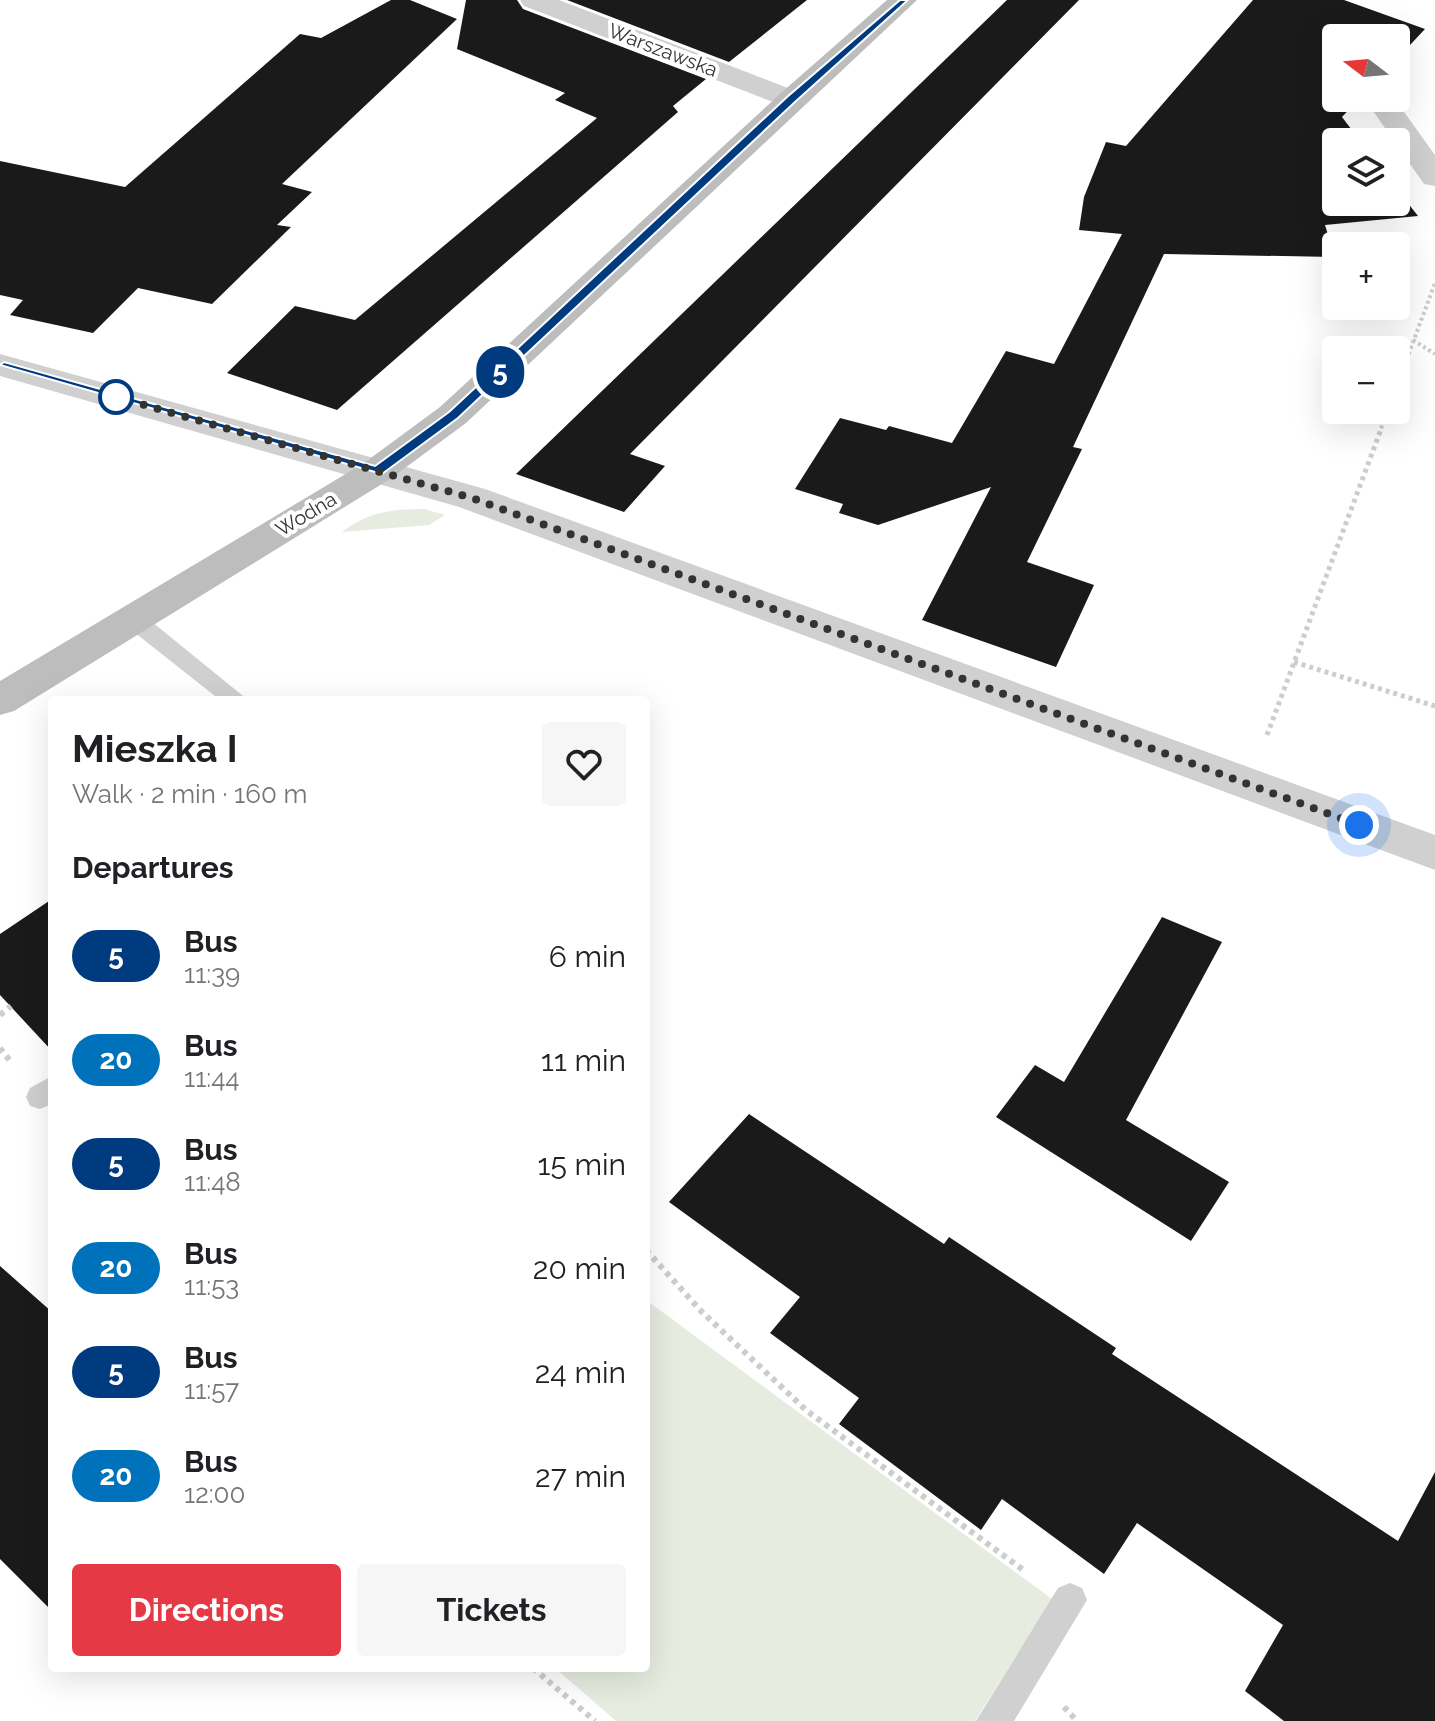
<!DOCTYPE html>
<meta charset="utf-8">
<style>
body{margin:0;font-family:Raleway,sans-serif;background:#f6f6f6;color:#202124;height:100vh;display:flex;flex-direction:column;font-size:30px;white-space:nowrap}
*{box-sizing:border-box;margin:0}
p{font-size:26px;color:#757577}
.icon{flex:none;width:44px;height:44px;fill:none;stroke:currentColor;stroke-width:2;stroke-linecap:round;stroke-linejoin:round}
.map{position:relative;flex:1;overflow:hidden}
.panel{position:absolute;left:48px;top:696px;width:602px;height:976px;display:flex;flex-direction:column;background:#fff;border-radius:8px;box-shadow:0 8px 32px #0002}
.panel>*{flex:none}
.badge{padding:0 16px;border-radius:26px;font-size:28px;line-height:52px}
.needle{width:52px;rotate:286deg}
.tools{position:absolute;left:1322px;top:24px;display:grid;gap:16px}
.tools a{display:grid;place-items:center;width:88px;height:88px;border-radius:8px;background:#fff;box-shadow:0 8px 32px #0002;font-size:40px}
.you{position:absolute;width:40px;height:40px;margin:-20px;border:6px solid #fff;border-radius:50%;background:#1a73e8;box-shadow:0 0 0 12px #1a73e833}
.map>.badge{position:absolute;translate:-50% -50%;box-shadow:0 0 0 4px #fff}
h2{padding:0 24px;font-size:30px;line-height:72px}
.round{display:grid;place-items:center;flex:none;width:84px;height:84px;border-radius:8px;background:#f6f6f6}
.head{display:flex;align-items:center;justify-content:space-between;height:136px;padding:0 24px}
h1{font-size:38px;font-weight:700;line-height:60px}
.action{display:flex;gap:16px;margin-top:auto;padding:16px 24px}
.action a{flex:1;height:92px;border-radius:8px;background:#e63946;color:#fff;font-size:32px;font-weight:700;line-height:92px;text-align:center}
.action a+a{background:#f6f6f6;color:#202124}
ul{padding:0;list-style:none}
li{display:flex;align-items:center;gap:24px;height:104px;padding:0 24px}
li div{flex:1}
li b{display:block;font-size:30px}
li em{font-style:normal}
li .badge{min-width:88px;font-weight:700;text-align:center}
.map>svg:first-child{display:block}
.green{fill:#e6ecdf}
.building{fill:#1a1a1a}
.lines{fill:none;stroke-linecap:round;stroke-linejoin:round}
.path-far2{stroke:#cdcdcd;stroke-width:4;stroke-dasharray:3 3;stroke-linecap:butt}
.path-far1{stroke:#cdcdcd;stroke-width:5;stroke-dasharray:4 4;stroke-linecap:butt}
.path{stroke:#cdcdcd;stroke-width:6;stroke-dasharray:5 5;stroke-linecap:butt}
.lane{fill:#d0d0d0;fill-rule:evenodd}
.street{fill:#d0d0d0;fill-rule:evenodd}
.secondary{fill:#bdbdbd;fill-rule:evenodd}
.line{fill:#003b80;stroke:#fff;stroke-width:2}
.walk{stroke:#333;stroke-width:8;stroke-dasharray:0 14.4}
.stop-dot{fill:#fff;stroke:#003b80;stroke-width:4}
.labels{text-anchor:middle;stroke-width:8;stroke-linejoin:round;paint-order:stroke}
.far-street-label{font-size:20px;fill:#333;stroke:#fff}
</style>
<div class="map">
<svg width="1435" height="1721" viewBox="0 0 1435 1721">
<rect width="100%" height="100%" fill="#fff"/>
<path class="green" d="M424,509L445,515L429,525L342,532C368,512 392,509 424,509Z
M646,1300L1052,1599L975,1721H616L555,1668H646Z"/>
<path class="building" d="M391,0H410L457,19L282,184L312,192L277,225L291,227L212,304L138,288L93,333L10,315L23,300L0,295V161L125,187L300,34L321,38Z
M466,0H517L523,9L706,79L673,106L678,112L337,410L227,373L295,306L355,320L597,118L555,100L565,93L457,49Z
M567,0H807L729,62Z
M1007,0H1079L630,454L665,466L624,512L516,474Z
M1253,0H1344L1425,29L1396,60V38H1336V98H1360L1342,117L1361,142H1336V202H1396V188L1418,216L1325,225L1335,257L1164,254L1073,447L1082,449L1027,562L1094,585L1056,667L922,620L991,487L878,525L839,513L843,504L795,489L840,418L886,430L889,426L952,443L1006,351L1054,364L1122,234L1079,230L1084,197L1106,142L1126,146Z
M52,899V1051L0,995V934Z
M1162,917L1222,942L1126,1120L1229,1182L1191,1241L996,1117L1035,1065L1064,1082Z
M749,1114L944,1244L949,1237L1116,1348L1112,1354L1398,1541L1435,1472V1721H1284L1245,1691L1283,1625L1137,1523L1104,1574L1002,1499L981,1530L839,1424L859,1398L770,1333L800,1297L669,1202Z
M0,1266L52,1312V1611L0,1559Z"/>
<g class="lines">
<path class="path-far2" d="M1413,340L1435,354
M1396,388L1435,283
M1379,434L1388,410"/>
<path class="path-far1" d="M1294,662L1435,706
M1267,735L1380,432"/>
<path class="path" d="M0,1015L11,1006
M0,1048L11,1062
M646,1250L702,1312L807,1411L1026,1572
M533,1668L595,1721
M1064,1707L1077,1721"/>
<path class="lane" d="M133,611L141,613L248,700H220L125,625L121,619L125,613Z
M52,1076V1104L40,1109L30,1106L26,1097L30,1088Z
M1070,1583L1082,1588L1087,1600L1014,1721H976L1058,1588Z"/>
<path class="street" d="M520,0H559L801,93L806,99L801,105H781L524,6Z
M1364,98H1394L1435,155V186L1424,184Z
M0,354L485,489L1435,835V870L459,507L0,376Z"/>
<path class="secondary" d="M887,0H917L466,423L390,479L14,711L0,715V681L364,463L440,407L781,93Z"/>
</g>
<path class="line" d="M900,0H908L795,102L458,418L382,474L0,365L4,362L375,466L449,412L787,97Z"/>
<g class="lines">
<path class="walk" d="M116,397L472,498L1359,825"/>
</g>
<circle class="stop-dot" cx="116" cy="397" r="16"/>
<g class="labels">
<g class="far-street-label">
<text transform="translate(663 50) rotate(21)" y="7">Warszawska</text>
<text transform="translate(306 514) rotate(-31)" y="7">Wodna</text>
</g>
</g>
</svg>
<div class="tools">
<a><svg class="needle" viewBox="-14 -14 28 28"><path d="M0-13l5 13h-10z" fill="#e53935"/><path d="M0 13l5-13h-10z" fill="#757577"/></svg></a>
<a><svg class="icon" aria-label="layers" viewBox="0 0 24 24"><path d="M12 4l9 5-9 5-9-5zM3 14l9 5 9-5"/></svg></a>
<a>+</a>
<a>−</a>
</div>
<div class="you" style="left:1359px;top:825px"></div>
<b class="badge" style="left:500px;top:372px;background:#003b80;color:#fff">5</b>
<section class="panel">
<div class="head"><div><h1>Mieszka I</h1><p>Walk · 2 min · 160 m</p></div><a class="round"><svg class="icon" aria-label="heart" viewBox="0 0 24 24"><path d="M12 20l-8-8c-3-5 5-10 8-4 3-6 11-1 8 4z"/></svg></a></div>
<h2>Departures</h2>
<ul>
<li><span class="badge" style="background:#003b80;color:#fff">5</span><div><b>Bus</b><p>11:39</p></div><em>6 min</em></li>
<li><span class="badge" style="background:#0072bc;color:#fff">20</span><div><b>Bus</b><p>11:44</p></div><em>11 min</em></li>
<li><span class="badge" style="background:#003b80;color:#fff">5</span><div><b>Bus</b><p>11:48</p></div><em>15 min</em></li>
<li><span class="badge" style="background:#0072bc;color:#fff">20</span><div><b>Bus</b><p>11:53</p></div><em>20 min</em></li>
<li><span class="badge" style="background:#003b80;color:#fff">5</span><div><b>Bus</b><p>11:57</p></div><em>24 min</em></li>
<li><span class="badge" style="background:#0072bc;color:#fff">20</span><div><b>Bus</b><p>12:00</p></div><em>27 min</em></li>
</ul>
<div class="action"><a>Directions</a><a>Tickets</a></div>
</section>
</div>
